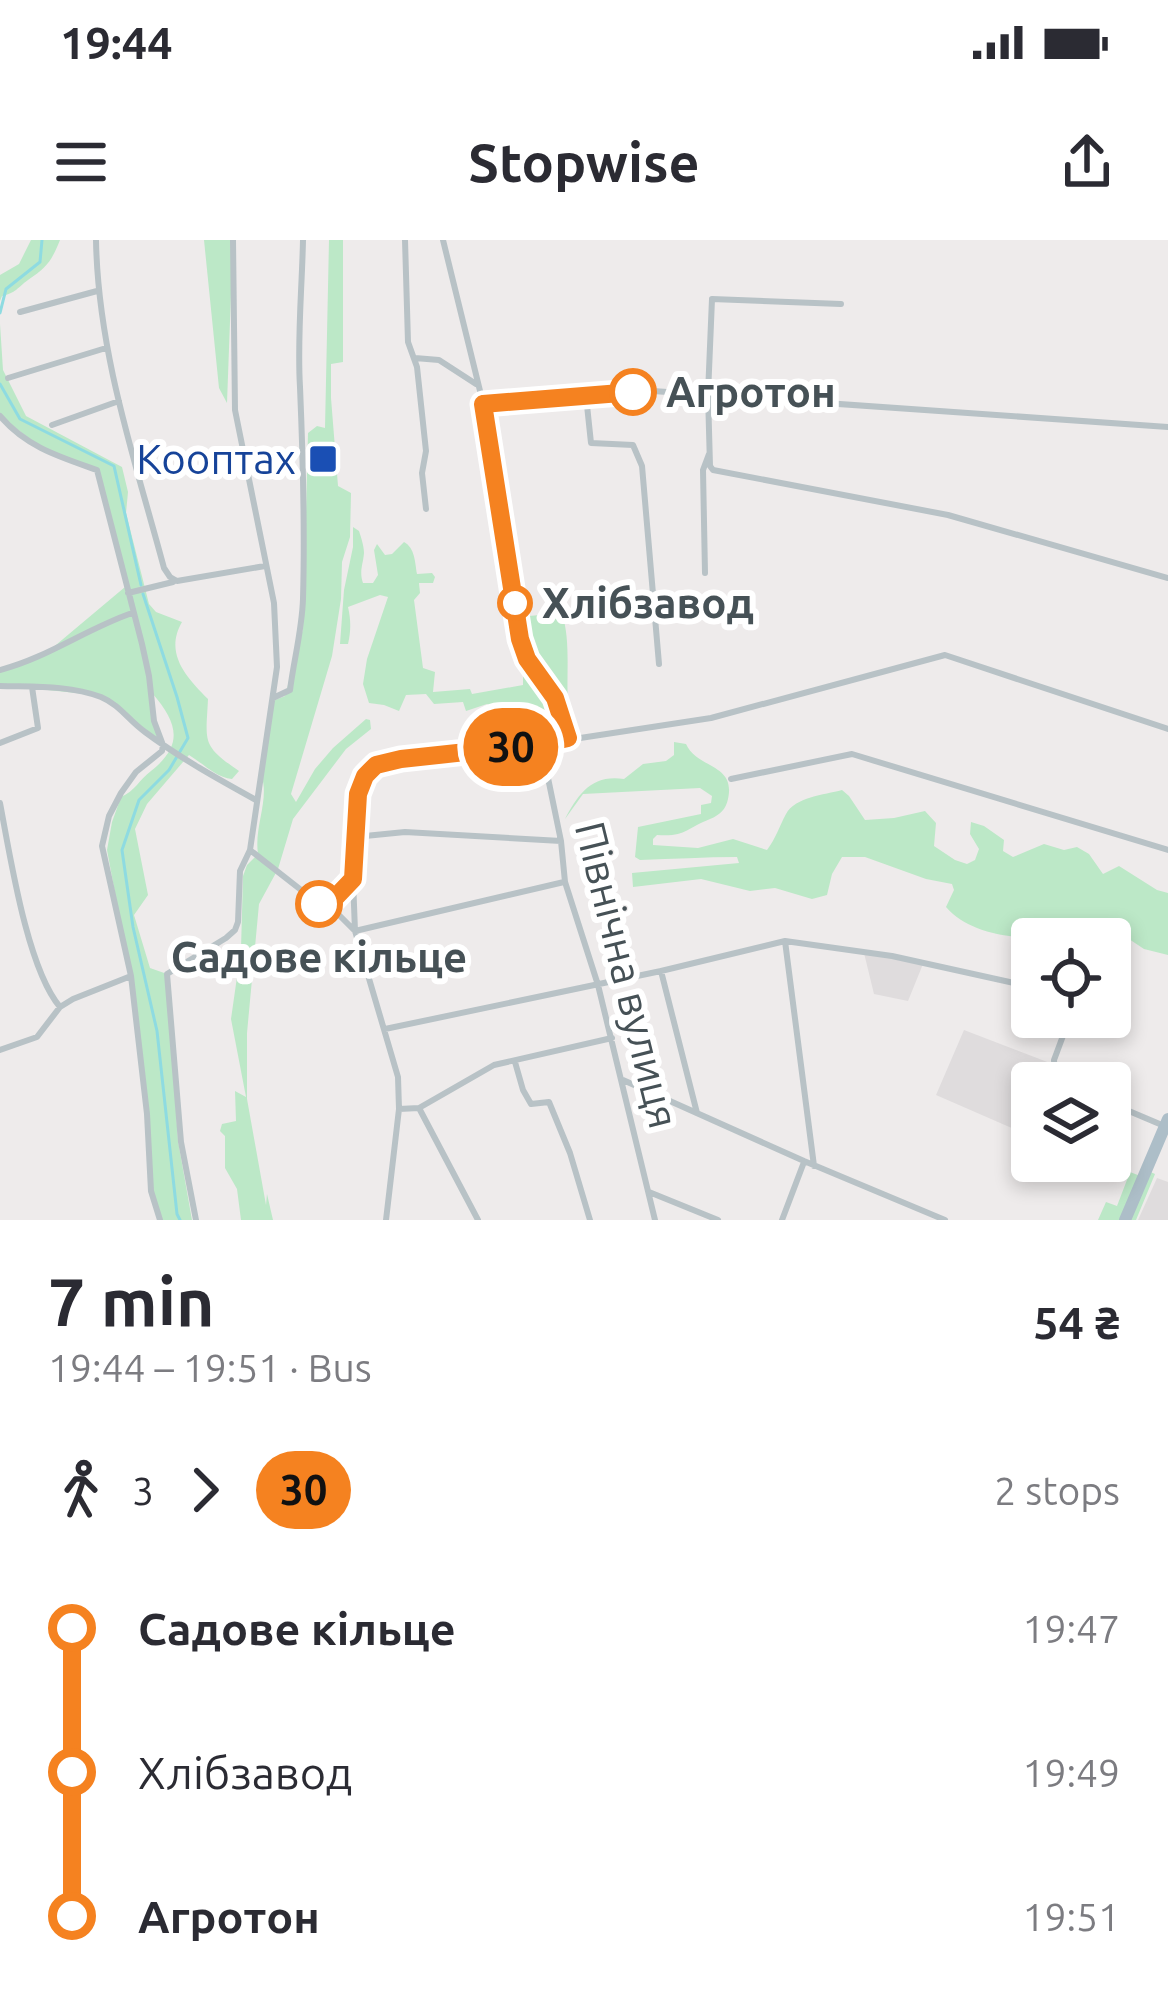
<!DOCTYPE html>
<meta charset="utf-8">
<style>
body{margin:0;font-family:Ubuntu,sans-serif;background:#f2f2f3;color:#2b2b33;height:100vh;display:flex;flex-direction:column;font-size:45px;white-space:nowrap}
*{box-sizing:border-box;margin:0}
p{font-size:39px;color:#7c7c81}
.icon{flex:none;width:66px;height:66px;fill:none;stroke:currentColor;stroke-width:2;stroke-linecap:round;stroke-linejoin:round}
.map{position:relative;height:980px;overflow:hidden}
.details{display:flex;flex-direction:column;background:#fff;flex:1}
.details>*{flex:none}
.badge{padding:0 24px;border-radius:39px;font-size:42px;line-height:78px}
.controls{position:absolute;left:1011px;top:678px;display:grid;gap:24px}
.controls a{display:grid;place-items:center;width:120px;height:120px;border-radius:12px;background:#fff;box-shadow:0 6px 18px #0003;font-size:60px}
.map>.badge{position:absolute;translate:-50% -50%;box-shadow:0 0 0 6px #fff}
.legs{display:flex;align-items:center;gap:18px;height:132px;padding:0 48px;font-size:39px}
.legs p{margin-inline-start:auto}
.head{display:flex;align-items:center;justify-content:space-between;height:204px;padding:0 48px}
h1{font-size:66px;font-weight:700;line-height:90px}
ul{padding:0 48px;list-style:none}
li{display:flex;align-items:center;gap:42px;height:144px;font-size:45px}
li i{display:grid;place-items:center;width:18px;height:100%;margin:0 15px;background:currentColor}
li i::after{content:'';width:30px;height:30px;margin:-15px;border:9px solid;border-radius:50%;background:#fff}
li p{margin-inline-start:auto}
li:first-child i{background:linear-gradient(#0000 50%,currentColor 0)}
li:last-child i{background:linear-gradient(currentColor 50%,#0000 0)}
.status{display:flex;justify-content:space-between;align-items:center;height:84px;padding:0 60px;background:#fff;direction:ltr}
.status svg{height:33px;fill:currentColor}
header{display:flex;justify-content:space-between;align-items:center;height:156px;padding:0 48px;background:#fff;font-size:54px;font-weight:700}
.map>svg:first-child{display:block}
.education{fill:#dfdcdd}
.green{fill:#bce8c7}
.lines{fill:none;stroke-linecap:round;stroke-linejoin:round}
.stream{stroke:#8edbe1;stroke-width:3}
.minor{stroke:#b8c2c6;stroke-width:6}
.primary{stroke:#adbec8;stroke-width:12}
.line-1-casing{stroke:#fff;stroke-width:27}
.line-1{stroke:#f58220;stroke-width:18}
.stop-1-dot{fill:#fff;stroke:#f58220;stroke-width:6}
.transit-dot{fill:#1a4fb4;stroke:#fff;stroke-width:4.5}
.labels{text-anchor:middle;stroke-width:12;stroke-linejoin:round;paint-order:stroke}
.stop-label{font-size:42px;font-weight:bold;fill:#465156;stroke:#fff;text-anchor:start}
.transit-label{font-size:42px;fill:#164399;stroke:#fff;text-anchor:end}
.street-label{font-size:42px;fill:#465156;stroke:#fff}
</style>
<div class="status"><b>19:44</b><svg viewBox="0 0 49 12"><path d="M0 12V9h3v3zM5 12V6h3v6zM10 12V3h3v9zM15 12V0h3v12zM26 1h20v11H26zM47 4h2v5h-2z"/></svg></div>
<header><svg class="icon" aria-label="menu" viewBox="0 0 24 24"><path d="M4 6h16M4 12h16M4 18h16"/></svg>Stopwise<svg class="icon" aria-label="share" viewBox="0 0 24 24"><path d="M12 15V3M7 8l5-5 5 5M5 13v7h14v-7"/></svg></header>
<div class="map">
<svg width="1168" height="980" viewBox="0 0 1168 980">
<rect width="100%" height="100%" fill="#eeebeb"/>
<path class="education" d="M864,713L923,724L908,761L874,754Z
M964,790L1050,823L1043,843H1032V871L1023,893L936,855Z
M1157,938L1168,942V980H1138Z"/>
<path class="green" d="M31,0H60C51,22 47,27 28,40C17,48 16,53 2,56L0,61V35L19,24Z
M204,0H233L227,163L219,148Z
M329,0H343V122L331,124V158L338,246L351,253L350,297L342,322L341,359L332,416L291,554L296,562L315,529L333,508L366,479L370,480L371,489L346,509L293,579L278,629L259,664L247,793V859L266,965L267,954L273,980H241L237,949L225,928V896L220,891L222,884L236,881L235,851L246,857L231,779L241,709L243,636L247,625L258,614C254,587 269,561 262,537L273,461L285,456L303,389L308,193L317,186L325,188Z
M0,84L3,130L26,176L122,227L128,252L126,273L149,364L156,372L182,382C164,413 186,437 208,459C206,502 201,505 239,531L232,539C215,537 204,524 189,515L147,564L135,589L148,655L134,675L150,728L167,734L178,901L192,980H160L153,965L149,901L128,723L107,610L112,582L121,557C135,551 139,540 151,531C184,505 178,483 152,453V469L163,505L123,471L95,455L0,445V429L44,415L125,347L97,230L47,212L0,176Z
M353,287L359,291C361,297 364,306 364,313C363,325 359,331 363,343H373L378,335L374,310L377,304L385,315L392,314L404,302C415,308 415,322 417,334L432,333L435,337L433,343H419L420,353L414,360L423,428L435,432L433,452L470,449L472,454L523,445V419L507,334L527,419L554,457L568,498L516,507L508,497L500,470L487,464L466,471L463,462L434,464L426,454L406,455L399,471L384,465L369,463L363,444L367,419L388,357L380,355L348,367C351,380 351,391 348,404H340L344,350L353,307Z
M562,373C571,402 566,434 568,464L565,466C547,438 526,411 529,376Z
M674,502L686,504C697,529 736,523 728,559C726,569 720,575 710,579C685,589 686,597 657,595L653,599V605L698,608L733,599L767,610C776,598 779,587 786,574C795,557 824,555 842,550L849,556L865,580L894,578L925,571L936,583L934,606L955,620L967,624L975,620L979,609L970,594L971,582L984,586L1004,600L1003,611L1013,617L1044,604L1064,610L1077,607L1089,614L1103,634L1119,626L1157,650L1168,653V715L1144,709L1123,695L1078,678L1072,680L1075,693L1083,699C1040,699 976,702 946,667L954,650L952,644L926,639L865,617H842L832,634L827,655L812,659L775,648L750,651L701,639L633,647L632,633L739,623L737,617C705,617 673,619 640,620L635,617L638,587L701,574V565L711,563L712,556L700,548L583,554L565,579C578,554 592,534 624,539L643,524L666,521L674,515Z
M1146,930L1155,934L1136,980H1098L1106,962L1117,966L1130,932L1143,937Z"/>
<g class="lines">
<path class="stream" d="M0,73L6,49L40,22L42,0
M0,144L20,179L114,226L141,345
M143,354L177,457L188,498L169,530L139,560L122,610L133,687L157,791L177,974L180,980"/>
<path class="minor" d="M96,0C98,113 135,220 164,328L170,337L177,341L265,326
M405,0L408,102L417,127L426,211L422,233L426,269
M443,0L483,163L520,399L527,419L555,458L568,498
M841,64L712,59L708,154L710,226L713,230L948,275L1168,338
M20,72L97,51
M415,118L439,120L476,144
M8,138L106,108
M586,156L591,203L633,205L642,226L659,424
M483,163L653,151L1168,187
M0,176C26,207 60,217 97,230L142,404L149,436L154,481L163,505L162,511L136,532L121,553L109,576L102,606L131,736L147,874L151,951L160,980
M52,185L119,161
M705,333L703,230L709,214
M128,353L173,342
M0,430C47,418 86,389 132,373
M0,446C34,447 69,445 101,457C120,465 129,481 145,492C180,518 218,539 256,560
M273,458L290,450C294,419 302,390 303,359C305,288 303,218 300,147C297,99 302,49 303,0
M0,503L38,488L32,447
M541,504L561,601L565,642L598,745L655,980
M731,539L852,514L1168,610
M0,563C10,615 27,728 60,767
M355,597L405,592L561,601
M250,610L319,664L333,660L351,641
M319,664L338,674L355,691L564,642
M785,701L814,926
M661,731L697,873
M385,789L661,731L785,701L892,716L1032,747
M0,810L37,797L60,767L73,759L131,736
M515,822L523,850L531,864L549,862L570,913L590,980
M623,840L804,921L945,980
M1062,843L1055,836L1054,820L1070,777
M1110,863L1162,885
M419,868L478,980
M399,869L419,868L494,825L612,798
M649,952L718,980
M196,980L181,902L167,734L226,698L235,690L238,682L240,631L250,610L277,427L274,363L235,170L233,0
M386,980L399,869L398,837L355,691L353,639L358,553L365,536L376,525L401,519L541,504L711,478L945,415L1168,489
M782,980L804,922"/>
<path class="primary" d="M1125,980L1168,879"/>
</g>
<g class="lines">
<g class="line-1-casing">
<path id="line-1" d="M319,664L333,660L353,639L358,554L365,536L376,525L401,519L541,504L568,498L555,458L527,419L520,399L483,164L633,152"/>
</g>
<use href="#line-1" class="line-1"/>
</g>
<g class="stop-1-dot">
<circle cx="633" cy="152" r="21"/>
<circle cx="515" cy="363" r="15"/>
<circle cx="319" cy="664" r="21"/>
</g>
<rect class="transit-dot" x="308" y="204" width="30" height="30" rx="6"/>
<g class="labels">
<g class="stop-label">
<text x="666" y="167">Агротон</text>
<text x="542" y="378">Хлібзавод</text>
<text x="319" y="732" text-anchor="middle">Садове кільце</text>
</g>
<g class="transit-label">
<text x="296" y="234">Кооптах</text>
</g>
<g class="street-label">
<text transform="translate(627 735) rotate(76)" y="15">Північна вулиця</text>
</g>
</g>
</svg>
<div class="controls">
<a><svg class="icon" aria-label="locate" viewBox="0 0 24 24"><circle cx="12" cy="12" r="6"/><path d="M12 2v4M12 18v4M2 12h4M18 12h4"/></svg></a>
<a><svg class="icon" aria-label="layers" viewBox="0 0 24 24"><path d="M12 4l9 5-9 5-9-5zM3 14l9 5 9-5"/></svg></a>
</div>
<b class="badge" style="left:511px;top:507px;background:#f58220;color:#111">30</b>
</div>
<section class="details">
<div class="head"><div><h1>7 min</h1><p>19:44 – 19:51 · Bus</p></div><b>54 ₴</b></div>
<div class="legs"><svg class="icon" aria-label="walk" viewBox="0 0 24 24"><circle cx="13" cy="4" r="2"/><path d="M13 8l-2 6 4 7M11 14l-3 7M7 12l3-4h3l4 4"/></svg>3<svg class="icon" aria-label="forward" viewBox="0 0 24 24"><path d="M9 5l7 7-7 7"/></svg><b class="badge" style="background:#f58220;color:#111">30</b><p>2 stops</p></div>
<ul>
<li><i style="color:#f58220"></i><b>Садове кільце</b><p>19:47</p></li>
<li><i style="color:#f58220"></i><span>Хлібзавод</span><p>19:49</p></li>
<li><i style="color:#f58220"></i><b>Агротон</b><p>19:51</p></li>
</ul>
</section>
